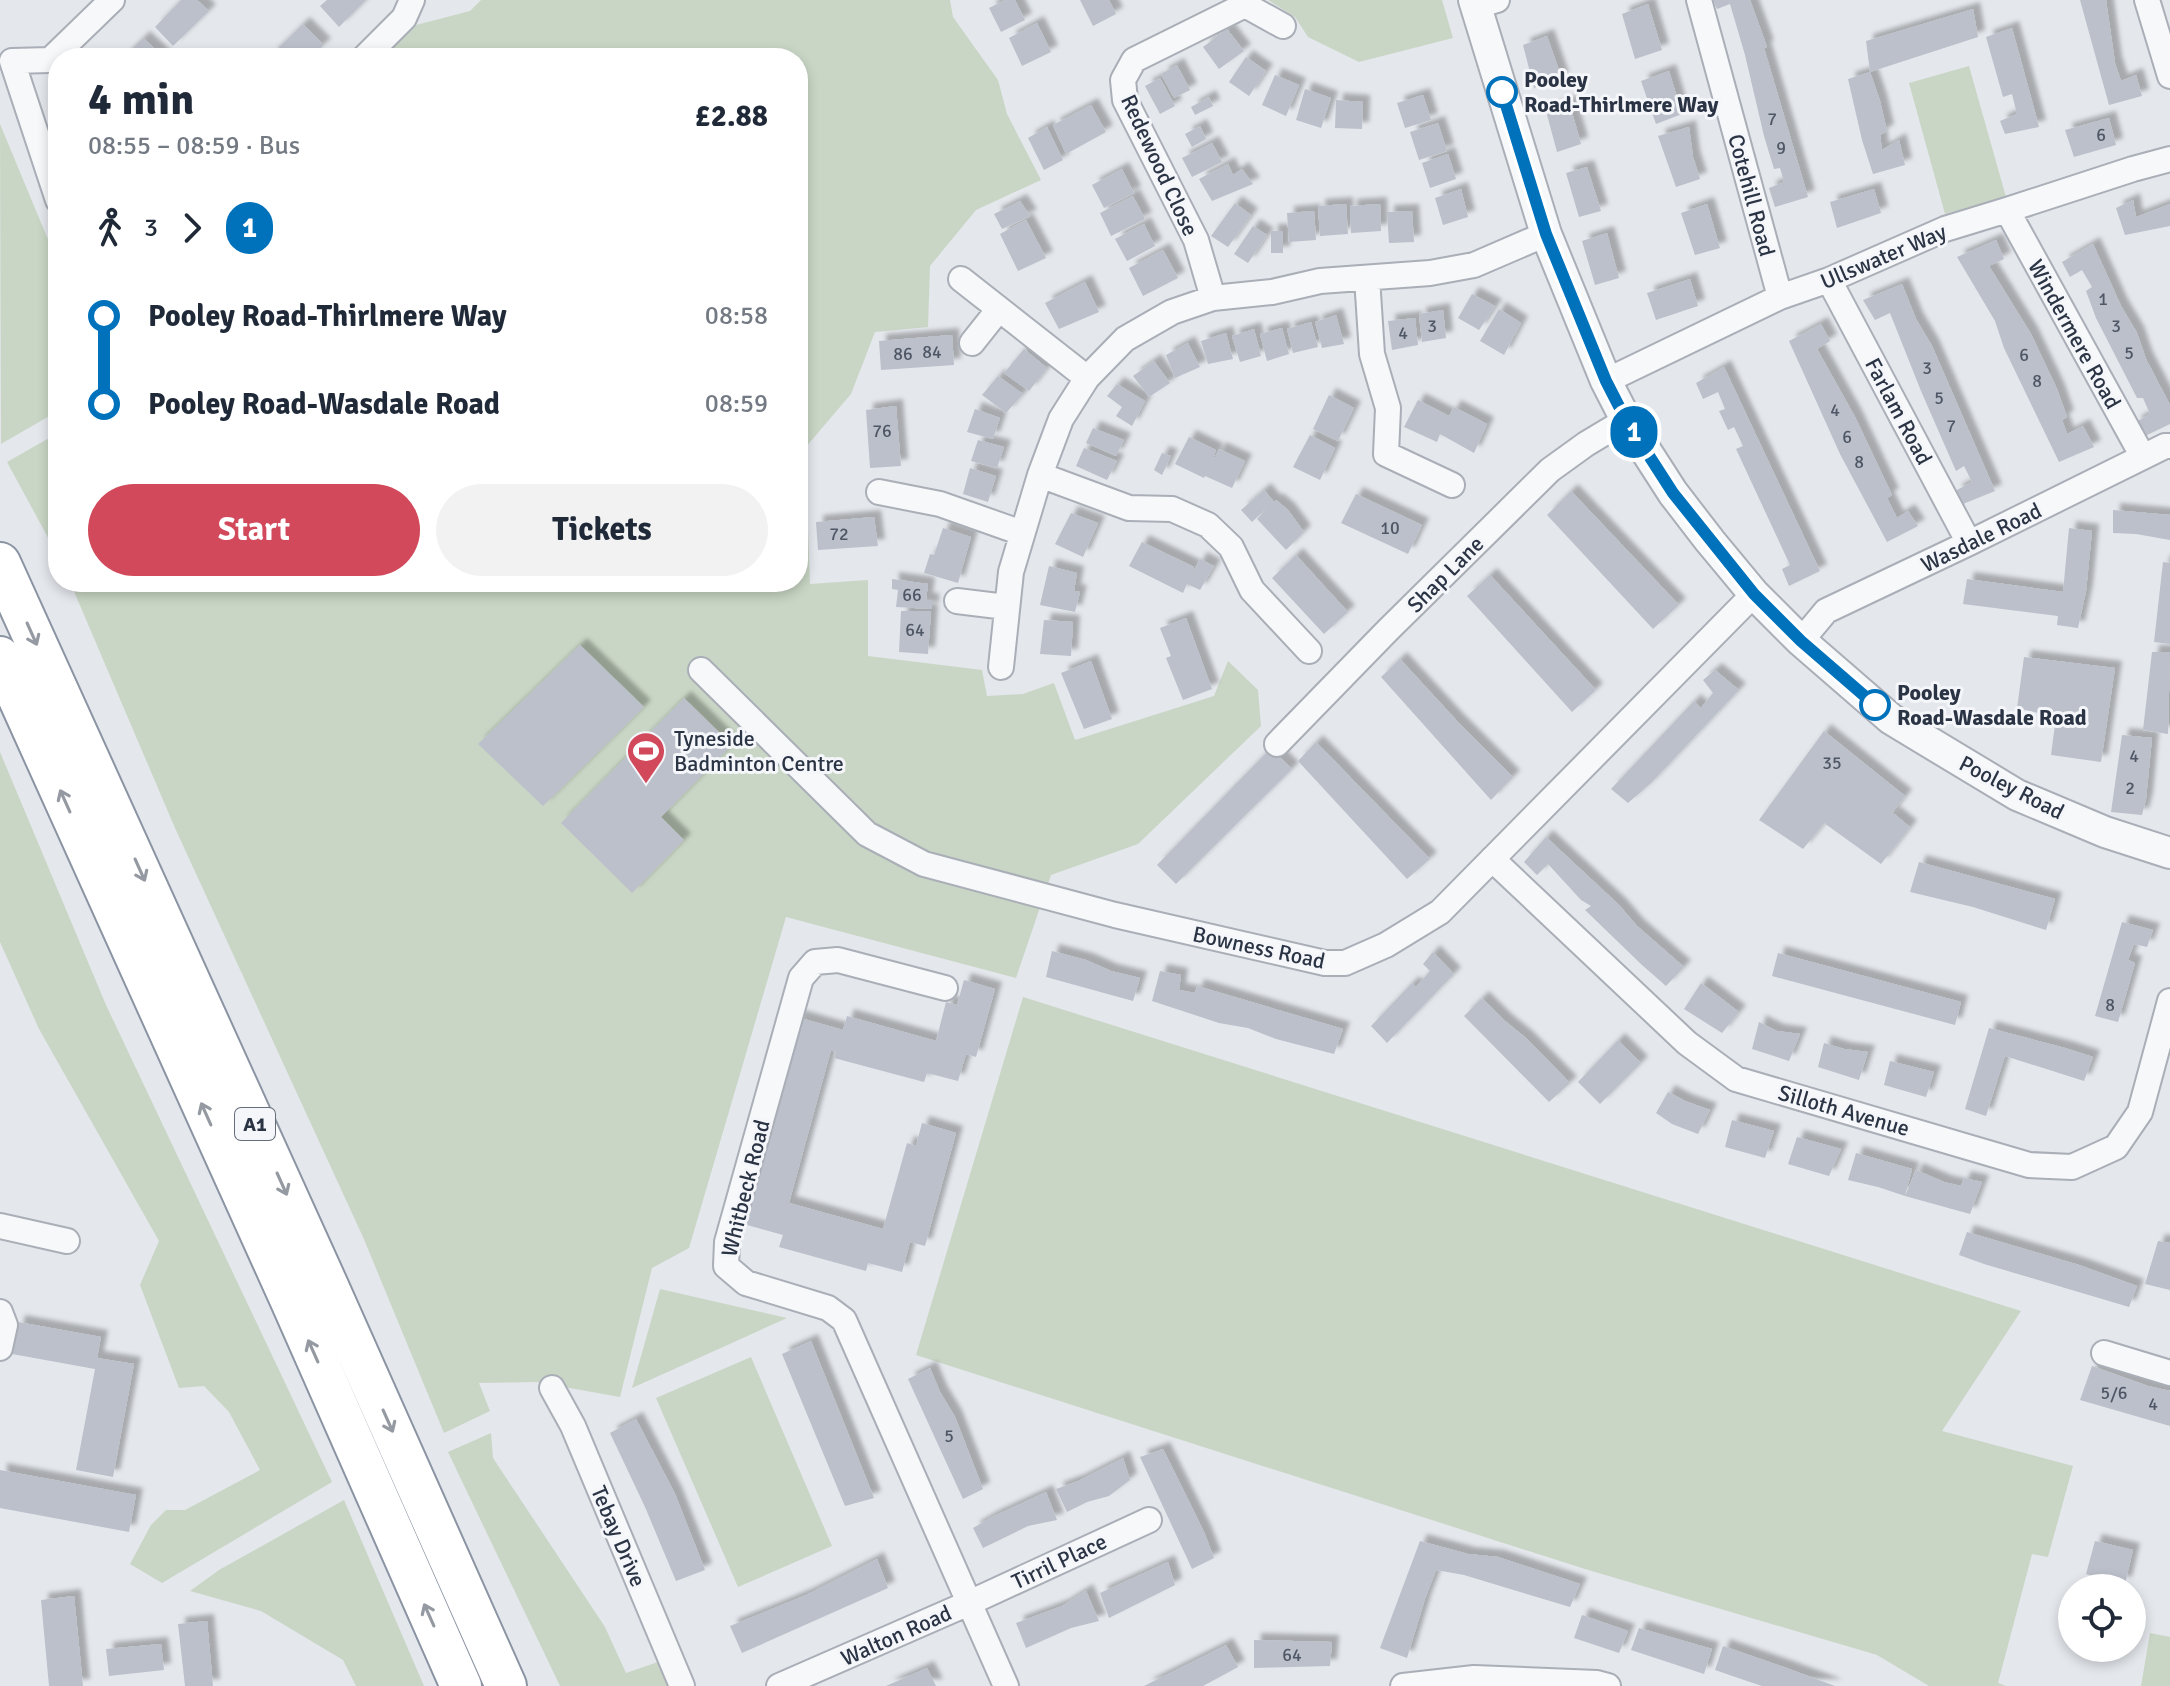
<!DOCTYPE html>
<meta charset="utf-8">
<style>
body{margin:0;font-family:Signika,sans-serif;background:#f2f2f3;color:#1f2937;height:100vh;display:flex;flex-direction:column;font-size:30px;white-space:nowrap}
*{box-sizing:border-box;margin:0}
p{font-size:26px;color:#747a83}
.icon{flex:none;width:44px;height:44px;fill:none;stroke:currentColor;stroke-width:2;stroke-linecap:round;stroke-linejoin:round}
.map{position:relative;flex:1;overflow:hidden}
.details{position:absolute;left:48px;top:48px;width:760px;height:544px;display:flex;flex-direction:column;background:#fff;border-radius:32px;box-shadow:0 4px 12px #0003}
.details>*{flex:none}
.badge{padding:0 16px;border-radius:26px;font-size:28px;line-height:52px}
.tools{position:absolute;left:2058px;top:1574px;display:grid;gap:16px}
.tools a{display:grid;place-items:center;width:88px;height:88px;border-radius:50%;background:#fff;box-shadow:0 4px 12px #0003;font-size:40px}
.map>.badge{position:absolute;translate:-50% -50%;box-shadow:0 0 0 4px #fff}
.legs{display:flex;align-items:center;gap:12px;height:88px;padding:0 40px;font-size:26px}
.legs p{margin-inline-start:auto}
.head{display:flex;align-items:center;justify-content:space-between;height:136px;padding:0 40px}
h1{font-size:44px;font-weight:700;line-height:60px}
.cta{display:flex;gap:16px;margin-top:auto;padding:16px 40px}
.cta a{flex:1;height:92px;border-radius:48px;background:#d1495b;color:#fff;font-size:32px;font-weight:700;line-height:92px;text-align:center}
.cta a+a{background:#f2f2f3;color:#1f2937}
ul{padding:0 40px;list-style:none}
li{display:flex;align-items:center;gap:28px;height:88px;font-size:30px}
li i{display:grid;place-items:center;width:12px;height:100%;margin:0 10px;background:currentColor}
li i::after{content:'';width:20px;height:20px;margin:-10px;border:6px solid;border-radius:50%;background:#fff}
li p{margin-inline-start:auto}
li:first-child i{background:linear-gradient(#0000 50%,currentColor 0)}
li:last-child i{background:linear-gradient(currentColor 50%,#0000 0)}
.map>svg:first-child{display:block}
.green{fill:#c9d6c5}
.building{fill:#bbc0ca;filter:url(#shadow)}
.lines{fill:none;stroke-linecap:round;stroke-linejoin:round}
.minor-casing{stroke:#a9aeb7;stroke-width:28}
.tertiary-casing{stroke:#a9aeb7;stroke-width:34}
.trunk-casing{stroke:#8b94a3;stroke-width:44}
.minor{stroke:#f7f8fa;stroke-width:24}
.tertiary{stroke:#f7f8fa;stroke-width:30}
.trunk{stroke:#fff;stroke-width:40}
.oneway{stroke:#959aa2}
.line-1-casing{stroke:#fff;stroke-width:18}
.line-1{stroke:#0072bc;stroke-width:12}
.stop-1-dot{fill:#fff;stroke:#0072bc;stroke-width:4}
.labels{text-anchor:middle;stroke-width:6;stroke-linejoin:round;paint-order:stroke}
.number-label{font-size:18px;fill:#4f5766}
.shield{fill:#f4f6f9;stroke:#676e7b;stroke-width:2}
.shield-label{font-size:20px;font-weight:bold;fill:#2b3445}
.stop-label{font-size:22px;font-weight:bold;fill:#2b3445;stroke:#f4f6f9;text-anchor:start}
.street-label{font-size:22px;fill:#2b3445;stroke:#f4f6f9}
.poi-label{font-size:22px;fill:#2b3445;stroke:#f4f6f9;text-anchor:start}
</style>
<div class="map">
<svg width="2170" height="1686" viewBox="0 0 2170 1686">
<defs>
<filter id="shadow"><feDropShadow dx="7" dy="-7" stdDeviation="2" flood-color="#0004"/></filter>
</defs>
<rect width="100%" height="100%" fill="#e4e7ec"/>
<path class="green" d="M481,0H950L953,17L998,80L1007,114L1041,180L976,210L930,266L928,327L875,332L851,394L805,448L810,584L868,580V656L982,670L987,696L1023,694L1054,683L1075,740L1214,696L1228,661L1258,690L1261,726L1138,844L1051,875L1016,978L786,917L689,1248L652,1268L620,1397L536,1382L479,1383L490,1411L444,1433L363,1237L175,828L70,582H798V58H383L416,25L470,11Z
M1268,0H1442L1453,38L1359,62L1308,37L1295,17Z
M1969,66L2006,197L1945,214L1909,83Z
M0,124L54,254L58,257V411L1,444Z
M58,433V556L7,462Z
M0,752L106,1005L332,1482L162,1583L130,1564L151,1525L166,1510H185L260,1470L229,1412L204,1386L179,1388L140,1285L159,1241L39,1029L0,942Z
M1023,997L2021,1311L1942,1431L2073,1466L2048,1557L2032,1554L1998,1683L2006,1686H1929L1877,1655L1585,1569L916,1355Z
M660,1289L787,1318L632,1388Z
M751,1357L832,1546L738,1587L656,1398Z
M491,1433L493,1458L605,1627L626,1673L658,1662L669,1686H560L448,1452Z
M344,1500L424,1686H356L343,1660L261,1611L190,1591L219,1570Z
M2150,1633L2170,1637V1686H2141Z"/>
<path class="building" d="M181,0H197L209,11L173,46L155,27Z
M327,0H366L339,27L320,6Z
M1005,0H1015L1025,20L1001,32L989,8Z
M1080,0H1109L1116,14L1093,26Z
M1713,0H1750L1767,47L1764,48L1808,197L1775,207L1769,188L1784,182L1780,168L1774,169L1764,136L1745,55L1730,4L1717,9Z
M2080,0H2106L2115,63L2121,81L2136,75L2142,96L2109,105Z
M1648,4L1662,50L1635,59L1622,14Z
M1973,9L1978,37L1870,72L1866,41Z
M1037,23L1051,52L1022,66L1009,38Z
M303,24L324,45L309,58H273L271,55Z
M2012,28L2039,127L2005,134L2000,121L2017,114L2012,94L2003,97L1986,37Z
M1227,29L1244,51L1219,69L1203,47Z
M1547,36L1562,79L1534,88L1523,45Z
M143,38L165,58H123Z
M1246,57L1266,71L1249,96L1229,82Z
M1177,65L1190,90L1174,98L1161,74Z
M1669,71L1682,114L1656,124L1641,81Z
M1870,72L1880,101L1887,131L1880,135L1882,150L1899,140L1905,165L1873,174L1862,140L1848,79Z
M1275,75L1299,85L1286,116L1262,105Z
M1160,78L1175,106L1160,114L1145,86Z
M1305,89L1331,98L1321,128L1296,120Z
M1423,95L1431,120L1405,128L1397,103Z
M1209,97L1213,106L1195,115L1191,107Z
M1336,100L1363,102L1362,129L1335,128Z
M1569,102L1581,144L1557,152L1546,111Z
M1091,105L1106,132L1066,154L1053,125Z
M2109,118L2116,145L2074,157L2065,130Z
M1438,123L1447,151L1419,160L1410,132Z
M1200,126L1206,139L1192,147L1185,134Z
M1047,127L1063,160L1044,170L1028,138Z
M1689,127L1693,157L1700,179L1676,187L1658,136Z
M1212,143L1222,162L1192,177L1182,158Z
M1448,154L1456,179L1430,188L1422,163Z
M1228,164L1233,175L1242,169L1253,184L1212,201L1199,179Z
M1587,167L1601,211L1579,217L1566,173Z
M1122,169L1134,193L1104,208L1092,185Z
M1461,189L1468,217L1443,225L1435,198Z
M1874,189L1881,213L1837,228L1830,202Z
M1133,196L1145,219L1111,236L1100,213Z
M2133,200L2136,217L2170,204V226L2125,235L2116,208Z
M1020,201L1030,216L1002,229L994,214Z
M1235,203L1251,215L1228,247L1211,236Z
M1346,204L1348,234L1320,236L1318,206Z
M1380,204L1381,231L1351,233L1350,206Z
M1707,204L1720,248L1695,255L1681,213Z
M1314,211L1316,240L1289,242L1287,213Z
M1412,211L1414,242L1389,243L1387,212Z
M1026,220L1046,258L1018,271L1000,234Z
M1144,224L1155,246L1127,261L1115,239Z
M1253,226L1267,235L1248,263L1234,254Z
M1271,231H1283V253H1271Z
M1607,233L1619,278L1595,285L1582,241Z
M1996,240L2004,259L1989,266L2031,334L2057,389L2067,417L2062,420L2067,434L2083,426L2094,447L2059,462L2004,348L1995,321L1957,257Z
M2093,244L2121,306L2137,333L2146,359L2170,405V424L2143,437L2134,423L2150,414L2143,398H2137L2096,318L2086,291L2092,287L2082,270L2070,277L2062,262Z
M1163,250L1178,278L1143,296L1129,268Z
M1690,279L1698,306L1656,320L1647,293Z
M1085,282L1099,312L1059,329L1045,303Z
M1902,284L1916,319L1932,346L1995,491L1963,504L1955,491L1972,482L1964,466L1956,471L1921,391L1890,313L1875,320L1863,300Z
M1472,294L1495,306L1479,330L1458,318Z
M1499,309L1521,323L1504,355L1480,341Z
M1443,310L1446,338L1422,342L1419,314Z
M1336,315L1344,344L1322,348L1315,322Z
M1415,318L1418,345L1392,350L1388,321Z
M1311,322L1318,347L1293,353L1287,329Z
M1821,324L1830,341L1817,349L1855,417L1892,495L1887,498L1897,518L1908,511L1918,526L1887,542L1840,454L1789,341Z
M1282,328L1289,354L1267,361L1260,334Z
M1254,329L1261,356L1240,362L1232,336Z
M1226,333L1233,359L1208,364L1201,341Z
M952,335L954,365L881,370L879,341Z
M1188,343L1200,367L1175,378L1166,355Z
M1024,349L1047,368L1029,391L1004,373Z
M1154,361L1170,383L1149,397L1133,376Z
M1724,367L1820,571L1789,586L1782,569L1790,565L1736,449L1743,446L1734,427L1728,430L1719,411L1725,409L1718,392L1703,399L1696,383Z
M998,376L1023,394L1006,413L982,395Z
M1117,384L1145,401L1132,426L1116,416L1122,407L1107,396Z
M1329,395L1354,408L1338,441L1313,429Z
M1418,400L1449,416L1454,407L1487,424L1474,453L1440,434L1437,442L1404,427Z
M896,406L901,466L870,468L866,410Z
M975,409L1000,418L993,439L967,432Z
M1093,428L1124,440L1116,456L1086,443Z
M1310,435L1335,448L1320,480L1293,467Z
M1189,437L1216,450L1211,465L1219,449L1245,461L1232,488L1205,476L1204,478L1175,464Z
M978,440L1004,447L997,468L971,461Z
M1084,448L1117,461L1107,480L1076,466Z
M1162,453L1171,456L1162,475L1154,470Z
M970,468L996,476L988,502L963,494Z
M1264,490L1274,502L1276,500L1288,510L1304,532L1286,550L1257,519L1267,508L1252,522L1241,510Z
M1571,491L1679,605L1653,629L1547,515Z
M1356,494L1422,525L1408,554L1341,523Z
M2113,510L2170,515V540L2136,534L2113,533Z
M1071,513L1098,523L1083,557L1055,544Z
M874,517L878,546L818,550L816,522Z
M943,528L971,537L958,583L924,573L930,554L934,555Z
M2069,528L2092,531L2086,591L2078,628L2057,625L2058,616L1963,604L1967,579L2063,592Z
M1142,542L1194,567L1190,578L1200,559L1214,566L1200,590L1187,584L1183,593L1129,566Z
M1296,555L1348,612L1324,634L1272,578Z
M2163,562L2170,563V644L2154,642Z
M1049,566L1077,573L1074,591L1080,592L1075,612L1040,605Z
M1490,575L1596,690L1572,712L1467,596Z
M892,579L928,584L926,600H932V609L896,607L898,590L892,589Z
M901,611H931L928,654L899,652Z
M1186,618L1212,689L1183,700L1166,658L1171,656L1160,628Z
M1044,620L1073,622L1071,656L1040,654Z
M580,645L644,707L543,806L478,744Z
M2152,652H2170L2168,734L2143,730Z
M2024,657L2115,668L2101,762L2051,755L2056,717L2017,708Z
M1400,659L1457,721L1513,777L1491,800L1381,677Z
M1091,661L1112,719L1084,729L1061,673Z
M1715,670L1739,690L1651,783L1628,803L1611,789L1694,701L1701,708L1713,693L1703,680Z
M684,698L732,745L661,817L684,840L632,893L561,823Z
M1824,731L1905,796L1882,826L1893,813L1910,827L1881,864L1824,823L1803,849L1759,820Z
M2122,735L2152,738L2146,799L2142,815L2111,812Z
M1316,742L1430,859L1407,879L1298,761Z
M1271,748L1292,769L1176,884L1157,865Z
M1546,837L1619,905L1637,926L1684,967L1666,986L1642,965L1585,910L1591,906L1581,900L1548,864L1537,875L1524,862Z
M1919,862L2055,899L2046,930L1973,907L1910,892Z
M2122,922L2153,930L2147,947L2134,944L2128,960L2135,963L2118,1022L2095,1016Z
M1052,951L1086,960L1111,971L1140,978L1133,1001L1046,977Z
M1433,952L1454,974L1387,1043L1371,1026L1412,983L1416,987L1430,971L1423,964Z
M1778,953L1961,1002L1955,1025L1772,976Z
M1160,971L1181,975L1179,990L1195,993L1197,986L1343,1029L1334,1054L1276,1039L1248,1028L1219,1023L1152,1001Z
M964,980L995,989L976,1057L966,1054L958,1081L927,1073L924,1082L834,1058L836,1052L831,1050L789,1203L883,1229L907,1143L916,1146L922,1123L956,1133L925,1246L910,1242L902,1272L868,1263L866,1271L779,1247L783,1235L740,1223L797,1017L843,1030L847,1016L936,1041L946,1002L957,1005Z
M1701,983L1739,1012L1722,1033L1684,1009Z
M1482,998L1505,1021L1526,1038L1570,1083L1549,1102L1464,1016Z
M1759,1022L1777,1031L1800,1034L1789,1061L1752,1049Z
M1989,1028L2065,1048L2093,1057L2084,1081L2005,1056L1986,1116L1965,1109Z
M1618,1040L1641,1063L1600,1104L1578,1082Z
M1824,1043L1844,1049L1868,1052L1859,1080L1818,1067Z
M1890,1061L1934,1072L1926,1097L1884,1085Z
M1668,1092L1685,1101L1710,1110L1698,1134L1672,1124L1656,1113Z
M1732,1120L1774,1131L1765,1158L1725,1147Z
M1797,1137L1841,1149L1829,1176L1788,1164Z
M1856,1153L1912,1169L1905,1196L1878,1187L1848,1180Z
M1916,1170L1944,1182L1961,1186L1964,1178L1982,1182L1970,1214L1905,1196Z
M1967,1232L2079,1265L2137,1286L2129,1307L1984,1264L1959,1255Z
M2158,1241L2170,1243V1290L2145,1284Z
M18,1322L101,1337L97,1358L134,1364L113,1477L76,1470L95,1369L12,1354Z
M811,1341L874,1498L845,1506L782,1354Z
M2092,1366L2148,1386L2170,1391V1426L2080,1400Z
M930,1368L940,1392L955,1417L983,1489L963,1499L908,1379Z
M636,1419L675,1494L705,1570L676,1581L645,1507L610,1433Z
M1163,1449L1204,1532L1214,1558L1192,1569L1140,1457Z
M1123,1458L1130,1480L1109,1496L1087,1502L1067,1512L1056,1489L1078,1481Z
M0,1470L136,1495L129,1532L0,1508Z
M1046,1492L1057,1520L1028,1526L983,1548L973,1528L994,1516Z
M1420,1541L1468,1554L1498,1557L1580,1584L1570,1607L1464,1575L1436,1570L1425,1599L1407,1658L1380,1648Z
M2095,1541L2133,1550L2125,1584L2086,1574Z
M877,1559L888,1588L742,1653L730,1626L806,1595Z
M1168,1562L1175,1585L1109,1618L1100,1593Z
M1086,1591L1099,1621L1071,1628L1026,1648L1016,1623L1062,1606Z
M74,1596L83,1686H49L41,1600Z
M1582,1615L1628,1631L1619,1653L1574,1638Z
M207,1621L213,1686H185L178,1624Z
M1639,1628L1712,1649L1704,1674L1631,1650Z
M1254,1640L1332,1642L1330,1666L1254,1668Z
M161,1644L164,1670L109,1676L106,1649Z
M1226,1645L1238,1667L1203,1686H1144Z
M1723,1646L1781,1666L1835,1686H1762L1744,1680L1715,1670Z
M927,1668L936,1686H886Z"/>
<g class="lines">
<g class="minor-casing">
<path id="minor" d="M1245,0V5L1283,26
M1699,0L1780,297
M2147,0L2170,76
M1476,6L1497,0
M364,58L404,18L412,0
M12,61L58,200
M12,61L50,60L112,0
M2007,210L2143,457
M1367,278L1372,354L1388,408L1386,454L1452,485
M961,279L1087,378
M1829,280L1969,543
M1213,298L1196,240L1125,100L1123,80L1134,60L1245,5
M972,343L999,309
M1606,381L1780,297L1829,280L1945,229L2007,210L2133,169L2170,159
M1040,475L1129,508L1172,509L1208,525L1231,547L1252,590L1309,651
M879,492L940,504L1022,533
M957,601L1006,607
M1801,641L1826,611L1969,543L2165,446H2170
M1001,667L1011,572L1040,475L1061,419L1087,378L1125,339L1172,312L1213,298L1272,292L1320,281L1430,273L1474,265L1546,234
M701,670L867,834L924,864L1115,915L1325,963H1345L1386,945L1440,912L1754,594
M1277,744L1388,630L1550,470L1586,444L1626,420
M1492,859L1687,1043L1736,1079L2029,1165L2072,1167L2116,1147L2140,1112L2170,1001
M945,988L838,960L815,962L801,978L727,1242L726,1266L746,1283L828,1308L844,1320L1006,1686
M0,1226L67,1241
M0,1312L5,1325L0,1348
M2104,1353L2170,1373
M552,1388L573,1426L682,1686
M779,1686L969,1603L1149,1520
M1403,1686L1474,1678L1597,1683L1608,1686"/>
</g>
<g class="tertiary-casing">
<path id="tertiary" d="M1474,0L1546,234L1606,381L1626,420L1673,493L1710,541L1754,594L1801,641L1891,719L2017,795L2105,832L2170,853"/>
</g>
<g class="trunk-casing">
<path id="trunk" d="M0,563L327,1284L506,1686
M0,657L291,1301L461,1686"/>
</g>
<use href="#minor" class="minor"/>
<use href="#tertiary" class="tertiary"/>
<use href="#trunk" class="trunk"/>
</g>
<defs><path id="oneway-shaft" d="M-6 0H5M1.5-3L5.5 0L1.5 3" fill="none" stroke-width="1.6" stroke-linecap="round" stroke-linejoin="round" transform="scale(2)"/></defs>
<g class="oneway">
<use href="#oneway-shaft" transform="translate(32 634) rotate(66)"/>
<use href="#oneway-shaft" transform="translate(65 801) rotate(-114)"/>
<use href="#oneway-shaft" transform="translate(140 870) rotate(66)"/>
<use href="#oneway-shaft" transform="translate(206 1114) rotate(-114)"/>
<use href="#oneway-shaft" transform="translate(282 1184) rotate(66)"/>
<use href="#oneway-shaft" transform="translate(313 1351) rotate(-114)"/>
<use href="#oneway-shaft" transform="translate(388 1421) rotate(66)"/>
<use href="#oneway-shaft" transform="translate(429 1615) rotate(-114)"/>
</g>
<g class="lines">
<g class="line-1-casing">
<path id="line-1" d="M1502,92L1546,234L1606,381L1626,420L1673,493L1754,594L1801,641L1875,705"/>
</g>
<use href="#line-1" class="line-1"/>
</g>
<defs>
<g id="stadium-pin" transform="scale(2)"><path d="M0 17L-7.5 6A9.5 9.5 0 1 1 7.5 6Z" fill="#d1495b" stroke="#f4f6f9"/><path d="M0-5a6.5 5 0 1 0 0 10a6.5 5 0 1 0 0-10ZM-3.5-1.8h7v3.6h-7Z" fill="#fff"/></g>
</defs>
<g fill-rule="evenodd">
<use href="#stadium-pin" x="646" y="751"/>
</g>
<g class="stop-1-dot">
<circle cx="1502" cy="92" r="14"/>
<circle cx="1875" cy="705" r="14"/>
</g>
<g class="labels">
<g class="number-label">
<text x="1772" y="125">7</text>
<text x="2101" y="141">6</text>
<text x="1781" y="154">9</text>
<text x="2103" y="305">1</text>
<text x="1432" y="332">3</text>
<text x="2116" y="332">3</text>
<text x="1403" y="339">4</text>
<text x="932" y="358">84</text>
<text x="2129" y="359">5</text>
<text x="903" y="360">86</text>
<text x="2024" y="361">6</text>
<text x="1927" y="374">3</text>
<text x="2037" y="387">8</text>
<text x="1939" y="404">5</text>
<text x="1835" y="416">4</text>
<text x="1951" y="432">7</text>
<text x="882" y="437">76</text>
<text x="1847" y="443">6</text>
<text x="1859" y="468">8</text>
<text x="1390" y="534">10</text>
<text x="839" y="540">72</text>
<text x="912" y="601">66</text>
<text x="915" y="636">64</text>
<text x="2134" y="762">4</text>
<text x="1832" y="769">35</text>
<text x="2130" y="794">2</text>
<text x="2110" y="1011">8</text>
<text x="2114" y="1399">5/6</text>
<text x="2153" y="1410">4</text>
<text x="949" y="1442">5</text>
<text x="1292" y="1661">64</text>
</g>
<rect class="shield" x="235" y="1108" width="40" height="32" rx="6"/>
<g class="shield-label">
<text x="255" y="1131">A1</text>
</g>
<g class="stop-label">
<text x="1524" y="87">Pooley<tspan x="1524" dy="25">Road-Thirlmere Way</tspan></text>
<text x="1897" y="700">Pooley<tspan x="1897" dy="25">Road-Wasdale Road</tspan></text>
</g>
<g class="street-label">
<text transform="translate(1160 165) rotate(65)" y="8">Redewood Close</text>
<text transform="translate(1752 195) rotate(75)" y="8">Cotehill Road</text>
<text transform="translate(1883 256) rotate(-23)" y="8">Ullswater Way</text>
<text transform="translate(2075 334) rotate(61)" y="8">Windermere Road</text>
<text transform="translate(1899 411) rotate(62)" y="8">Farlam Road</text>
<text transform="translate(1981 537) rotate(-26)" y="8">Wasdale Road</text>
<text transform="translate(1445 574) rotate(-45)" y="8">Shap Lane</text>
<text transform="translate(2012 787) rotate(27)" y="8">Pooley Road</text>
<text transform="translate(1259 947) rotate(12)" y="8">Bowness Road</text>
<text transform="translate(1844 1110) rotate(16)" y="8">Silloth Avenue</text>
<text transform="translate(745 1188) rotate(-76)" y="8">Whitbeck Road</text>
<text transform="translate(619 1536) rotate(67)" y="8">Tebay Drive</text>
<text transform="translate(1059 1561) rotate(-25)" y="8">Tirril Place</text>
<text transform="translate(896 1635) rotate(-24)" y="8">Walton Road</text>
</g>
<g class="poi-label">
<text x="674" y="746">Tyneside<tspan x="674" dy="25">Badminton Centre</tspan></text>
</g>
</g>
</svg>
<div class="tools">
<a><svg class="icon" aria-label="locate" viewBox="0 0 24 24"><circle cx="12" cy="12" r="6"/><path d="M12 2v4M12 18v4M2 12h4M18 12h4"/></svg></a>
</div>
<b class="badge" style="left:1634px;top:432px;background:#0072bc;color:#fff">1</b>
<section class="details">
<div class="head"><div><h1>4 min</h1><p>08:55 – 08:59 · Bus</p></div><b>£2.88</b></div>
<div class="legs"><svg class="icon" aria-label="walk" viewBox="0 0 24 24"><circle cx="13" cy="4" r="2"/><path d="M13 8l-2 6 4 7M11 14l-3 7M7 12l3-4h3l4 4"/></svg>3<svg class="icon" aria-label="forward" viewBox="0 0 24 24"><path d="M9 5l7 7-7 7"/></svg><b class="badge" style="background:#0072bc;color:#fff">1</b></div>
<ul>
<li><i style="color:#0072bc"></i><b>Pooley Road-Thirlmere Way</b><p>08:58</p></li>
<li><i style="color:#0072bc"></i><b>Pooley Road-Wasdale Road</b><p>08:59</p></li>
</ul>
<div class="cta"><a>Start</a><a>Tickets</a></div>
</section>
</div>
